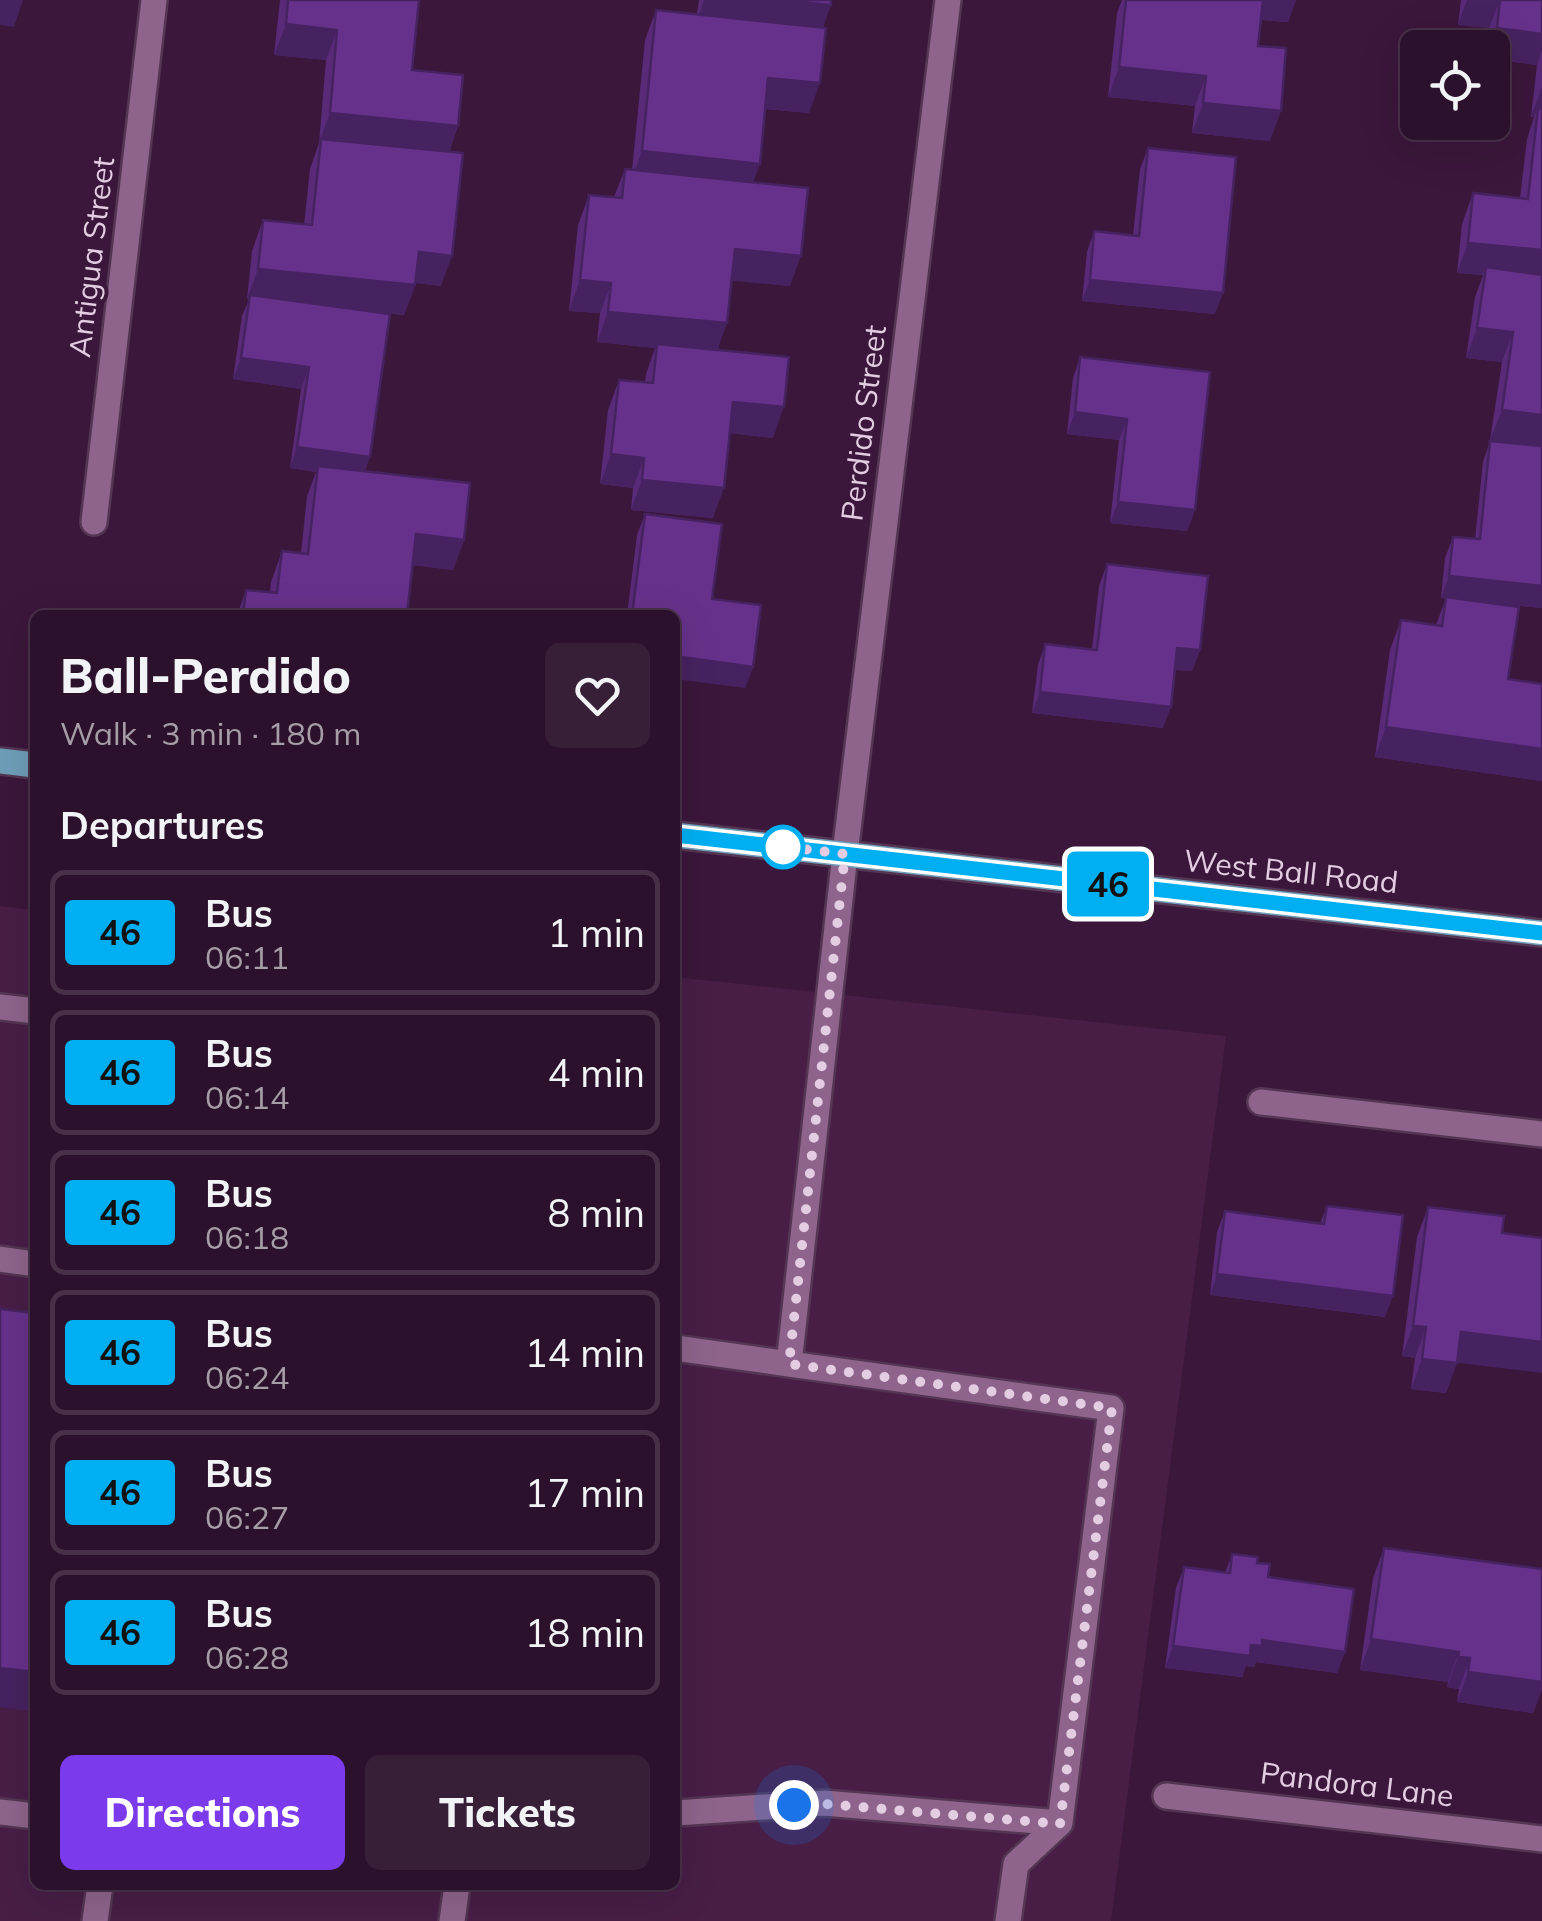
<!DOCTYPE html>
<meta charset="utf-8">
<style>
body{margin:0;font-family:Mulish,sans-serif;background:#381f38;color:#f1f3f6;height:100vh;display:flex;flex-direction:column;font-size:38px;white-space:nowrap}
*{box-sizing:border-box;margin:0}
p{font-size:32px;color:#a69da9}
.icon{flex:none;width:55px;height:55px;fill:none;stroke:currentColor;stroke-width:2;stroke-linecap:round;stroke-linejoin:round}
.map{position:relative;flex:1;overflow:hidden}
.sheet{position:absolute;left:30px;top:610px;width:650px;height:1280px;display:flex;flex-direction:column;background:#2c112c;border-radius:15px;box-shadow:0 10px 40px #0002,0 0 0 2px #483148}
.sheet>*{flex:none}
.badge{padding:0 20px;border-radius:8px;font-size:35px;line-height:65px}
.fabs{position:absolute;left:1400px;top:30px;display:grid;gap:20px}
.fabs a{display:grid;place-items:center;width:110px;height:110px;border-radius:15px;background:#2c112c;box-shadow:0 10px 40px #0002,0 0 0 2px #483148;font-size:50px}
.you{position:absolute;width:50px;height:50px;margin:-25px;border:8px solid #fff;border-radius:50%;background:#1a73e8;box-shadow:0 0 0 15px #1a73e833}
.map>.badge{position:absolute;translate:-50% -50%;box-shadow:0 0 0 5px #fff}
h2{padding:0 30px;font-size:38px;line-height:90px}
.round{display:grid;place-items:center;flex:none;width:105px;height:105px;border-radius:15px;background:#381f38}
.head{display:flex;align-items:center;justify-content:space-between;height:170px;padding:0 30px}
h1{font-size:48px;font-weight:800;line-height:75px}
.action{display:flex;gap:20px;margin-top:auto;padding:20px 30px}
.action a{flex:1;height:115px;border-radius:15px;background:#7c3aed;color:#fff;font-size:40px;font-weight:800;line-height:115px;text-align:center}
.action a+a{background:#381f38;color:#f1f3f6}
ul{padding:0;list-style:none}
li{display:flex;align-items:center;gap:30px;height:125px;margin:0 20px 15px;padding:0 10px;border:5px solid #483148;border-radius:15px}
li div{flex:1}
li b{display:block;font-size:38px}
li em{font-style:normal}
li .badge{min-width:110px;font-weight:700;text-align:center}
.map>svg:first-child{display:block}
.built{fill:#481e47}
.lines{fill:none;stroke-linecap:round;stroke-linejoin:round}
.minor-casing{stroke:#543553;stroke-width:30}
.major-casing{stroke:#543553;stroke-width:30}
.minor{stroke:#8e648c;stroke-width:25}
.major{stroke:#6e9eb8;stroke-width:25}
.wall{fill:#582a78}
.shaded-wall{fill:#472261}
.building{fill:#66318b;stroke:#472261;stroke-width:2.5}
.line-casing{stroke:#fff;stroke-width:22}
.line{stroke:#00aff2;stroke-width:15}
.walk{stroke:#e4cde3;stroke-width:10;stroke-dasharray:0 18}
.stop-dot{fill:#fff;stroke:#00aff2;stroke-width:5}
.labels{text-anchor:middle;stroke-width:8;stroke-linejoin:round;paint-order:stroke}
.street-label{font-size:30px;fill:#e4cde3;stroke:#3b173b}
</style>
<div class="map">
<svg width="1542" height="1921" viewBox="0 0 1542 1921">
<rect width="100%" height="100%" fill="#3b173b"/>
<path class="built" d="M0,906L35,910V1885H675V977L1226,1036L1111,1921H0Z"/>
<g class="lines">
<g class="minor-casing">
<path id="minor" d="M948,0L845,854L789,1364L1111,1408L1060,1823L1016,1864L1008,1921
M94,522L154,0
M0,1007L35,1011
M1261,1102L1542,1134
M0,1259L35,1264
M675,1348L789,1364
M1166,1796L1542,1839
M0,1812L35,1816
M675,1813L824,1803L1060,1823
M95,1921L100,1885
M452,1921L457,1885"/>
</g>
<g class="major-casing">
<path id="major" d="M0,761L35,765
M675,835L1542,933"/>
</g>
<use href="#minor" class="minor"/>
<use href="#major" class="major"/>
</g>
<path class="wall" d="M280,0H419L412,70L458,126L449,152L441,286L416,283L404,315L375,312L365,471L464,540L453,570L412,565L407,615H237L246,590L270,592L271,582L282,551L301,553L307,496L316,472L290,468L301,389L233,379L242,316L249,299H247L252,251L263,220L304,225L310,169L319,143L326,60L274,55Z
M699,0H831L823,28L809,113L765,109L753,182L790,286L732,280L718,350L773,438L730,433L713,518L631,510L633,488L600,484L608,410L619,380L645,382L646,374L655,348L597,342L600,313L569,311L578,225L589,195L614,197L625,169L632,170L645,40L656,10L697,14Z
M1122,0H1296L1288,22L1261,20L1258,46L1270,141L1192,133L1195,106L1108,97L1117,13Z
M1461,0H1542V608L1464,600L1508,679L1542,684V781L1375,757L1390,650L1401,620L1436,625L1446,598H1441L1445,558L1453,537L1475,539L1483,462L1490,441L1507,442L1490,440L1502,362L1466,358L1475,297L1483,275L1457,273L1462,224L1473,193L1520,198L1527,139L1534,117H1531L1537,65L1492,59V48H1487L1489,28L1458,25Z
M1148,148L1215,314L1082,301L1087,252L1094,231L1133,235L1140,169Z
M1080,357L1195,510L1187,531L1110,523L1119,440L1067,434L1073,378Z
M645,514L712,599L753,667L745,688L675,615H627L637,535Z
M1107,564L1200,650L1192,671L1175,670L1163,728L1032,713L1038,665L1045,644L1092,649L1099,586Z
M1327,1206L1385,1317L1210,1295L1217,1232L1225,1211L1320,1224Z
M1428,1207L1502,1233L1446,1393L1411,1389L1415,1358L1402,1356L1417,1237Z
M1384,1548L1542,1569V1689L1533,1713L1457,1702L1459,1689L1447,1687L1448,1682L1360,1670L1373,1578Z
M1232,1554L1257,1563L1268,1577L1345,1652L1337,1673L1256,1662L1254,1667L1246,1666L1242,1677L1165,1668L1176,1588L1184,1567L1225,1573Z"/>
<path class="shaded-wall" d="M0,0H23L14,27L0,25Z
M704,0H780L831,5L820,36L696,23Z
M1260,0H1296L1288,22L1253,19Z
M1467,0H1500L1489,28L1458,25Z
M286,24L337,30L326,60L274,55Z
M1497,28L1542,34V50L1537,65L1492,59V48H1490Z
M1119,67L1206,76L1195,106L1108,97Z
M768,78L820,83L809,113L757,108Z
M1542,87V118L1538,108L1534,117H1531Z
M1203,103L1281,111L1270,141L1192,133Z
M330,113L458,126L447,156L321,139L319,143Z
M642,151L760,164L749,194L631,181Z
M1468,243L1542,250V281L1486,267L1482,275L1457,273Z
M735,249L801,256L790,286L724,280Z
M419,252L452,256L441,286L408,282Z
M258,269L415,285L404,315L247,299Z
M580,280L611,283L600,313L569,311Z
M1090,280L1223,293L1215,314L1082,301Z
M608,312L727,323L716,354L657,344L655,348L597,342Z
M1477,328L1513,332L1502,362L1466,358Z
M241,358L309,367L301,389L233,379Z
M733,402L784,407L773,438L722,432Z
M1502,410L1542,415V447L1490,440Z
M1075,412L1127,419L1119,440L1067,434Z
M297,447L370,457L363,478L318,466L316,472L290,468Z
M611,454L644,458L633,488L600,484Z
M642,480L724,488L713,518L631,510Z
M1118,502L1195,510L1187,531L1110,523Z
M416,534L464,540L453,570L405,564Z
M1449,576L1542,586V608L1441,598Z
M1177,648L1200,650L1192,671L1170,669Z
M675,656L753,667L745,688L675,679Z
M1040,692L1171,707L1163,728L1032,713Z
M1386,727L1542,749V781L1375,757Z
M1217,1274L1393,1296L1385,1317L1210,1295Z
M1413,1326L1426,1327L1415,1358L1402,1356Z
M1461,1332L1542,1342V1373L1450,1362Z
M1422,1359L1457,1363L1446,1393L1411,1389Z
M1371,1639L1459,1652L1448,1682L1360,1670Z
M1262,1640L1345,1652L1337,1673L1256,1662L1254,1667L1246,1666L1242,1677L1165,1668L1173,1646L1251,1645Z
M1458,1657L1470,1658L1459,1689L1447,1687Z
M0,1668L35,1672V1712L0,1707Z
M1468,1672L1542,1682V1689L1533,1713L1457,1702Z"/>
<path class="building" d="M288,0H419L412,70L463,75L458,126L330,113L337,30L286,24Z
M780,0H831V5Z
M1126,0H1263L1258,46L1286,48L1281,111L1203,103L1206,76L1119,67Z
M1500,0H1542V34L1497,28Z
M656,10L826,28L820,83L768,78L760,164L642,151Z
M1538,108L1542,109V250L1468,243L1473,193L1528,199Z
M321,139L463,153L452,256L419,252L415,285L258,269L263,220L312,225Z
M1148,148L1236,157L1223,293L1090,280L1094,231L1139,236Z
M625,169L808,188L801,256L735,249L727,323L608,312L611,283L580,280L589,195L622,198Z
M1486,267L1542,275V415L1502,410L1513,332L1477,328Z
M250,295L390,314L370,457L297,447L309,367L241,358Z
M657,344L789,357L784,407L733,402L724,488L642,480L644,458L611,454L619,380L653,383Z
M1080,357L1210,372L1195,510L1118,502L1127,419L1075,412Z
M1490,441L1542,446V586L1449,576L1453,537L1480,539Z
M318,466L470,483L464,540L416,534L407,615H243L246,590L277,593L282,551L308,554Z
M645,514L722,524L712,599L761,605L753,667L675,656V615H632Z
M1107,564L1208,576L1200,650L1177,648L1171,707L1040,692L1045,644L1097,650Z
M1446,597L1519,607L1508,679L1542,684V749L1386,727L1401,620L1442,626Z
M1327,1206L1403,1215L1393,1296L1217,1274L1225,1211L1324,1224Z
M1428,1207L1504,1216L1502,1233L1542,1238V1342L1461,1332L1457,1363L1422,1359L1426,1327L1413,1326Z
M0,1309L35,1313V1672L0,1668Z
M1384,1548L1542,1569V1682L1468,1672L1470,1658L1458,1657L1459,1652L1371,1639Z
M1232,1554L1258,1557L1257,1563L1270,1564L1268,1577L1354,1589L1345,1652L1262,1640V1646L1251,1645L1250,1656L1173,1646L1184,1567L1230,1573Z"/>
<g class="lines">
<g class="line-casing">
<path id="line" d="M675,835L1542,933"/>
</g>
<use href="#line" class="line"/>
<path class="walk" d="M783,847L777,846L845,854L789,1364L1112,1408L1060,1824L824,1804L794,1805"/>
</g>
<circle class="stop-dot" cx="783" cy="847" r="20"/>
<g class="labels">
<g class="street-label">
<text transform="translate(92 257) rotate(-83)" y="10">Antigua Street</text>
<text transform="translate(864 423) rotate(-83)" y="10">Perdido Street</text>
<text transform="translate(1291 872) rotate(6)" y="10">West Ball Road</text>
<text transform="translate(1357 1785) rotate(7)" y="10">Pandora Lane</text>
</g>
</g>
</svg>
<div class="fabs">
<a><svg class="icon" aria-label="locate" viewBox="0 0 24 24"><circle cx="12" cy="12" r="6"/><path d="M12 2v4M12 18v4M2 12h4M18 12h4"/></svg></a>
</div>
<div class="you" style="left:794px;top:1805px"></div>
<b class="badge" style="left:1108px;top:884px;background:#00aff2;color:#111">46</b>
<section class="sheet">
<div class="head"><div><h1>Ball-Perdido</h1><p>Walk · 3 min · 180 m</p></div><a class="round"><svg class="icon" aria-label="heart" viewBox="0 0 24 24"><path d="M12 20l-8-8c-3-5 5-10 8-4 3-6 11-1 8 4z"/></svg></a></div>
<h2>Departures</h2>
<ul>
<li><span class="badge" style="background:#00aff2;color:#111">46</span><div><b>Bus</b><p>06:11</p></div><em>1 min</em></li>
<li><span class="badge" style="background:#00aff2;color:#111">46</span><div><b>Bus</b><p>06:14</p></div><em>4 min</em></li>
<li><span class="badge" style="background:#00aff2;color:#111">46</span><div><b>Bus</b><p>06:18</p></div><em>8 min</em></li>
<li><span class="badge" style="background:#00aff2;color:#111">46</span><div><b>Bus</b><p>06:24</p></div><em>14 min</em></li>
<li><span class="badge" style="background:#00aff2;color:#111">46</span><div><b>Bus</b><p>06:27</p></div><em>17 min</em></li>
<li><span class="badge" style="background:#00aff2;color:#111">46</span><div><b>Bus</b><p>06:28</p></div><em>18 min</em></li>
</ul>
<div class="action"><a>Directions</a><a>Tickets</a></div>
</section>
</div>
